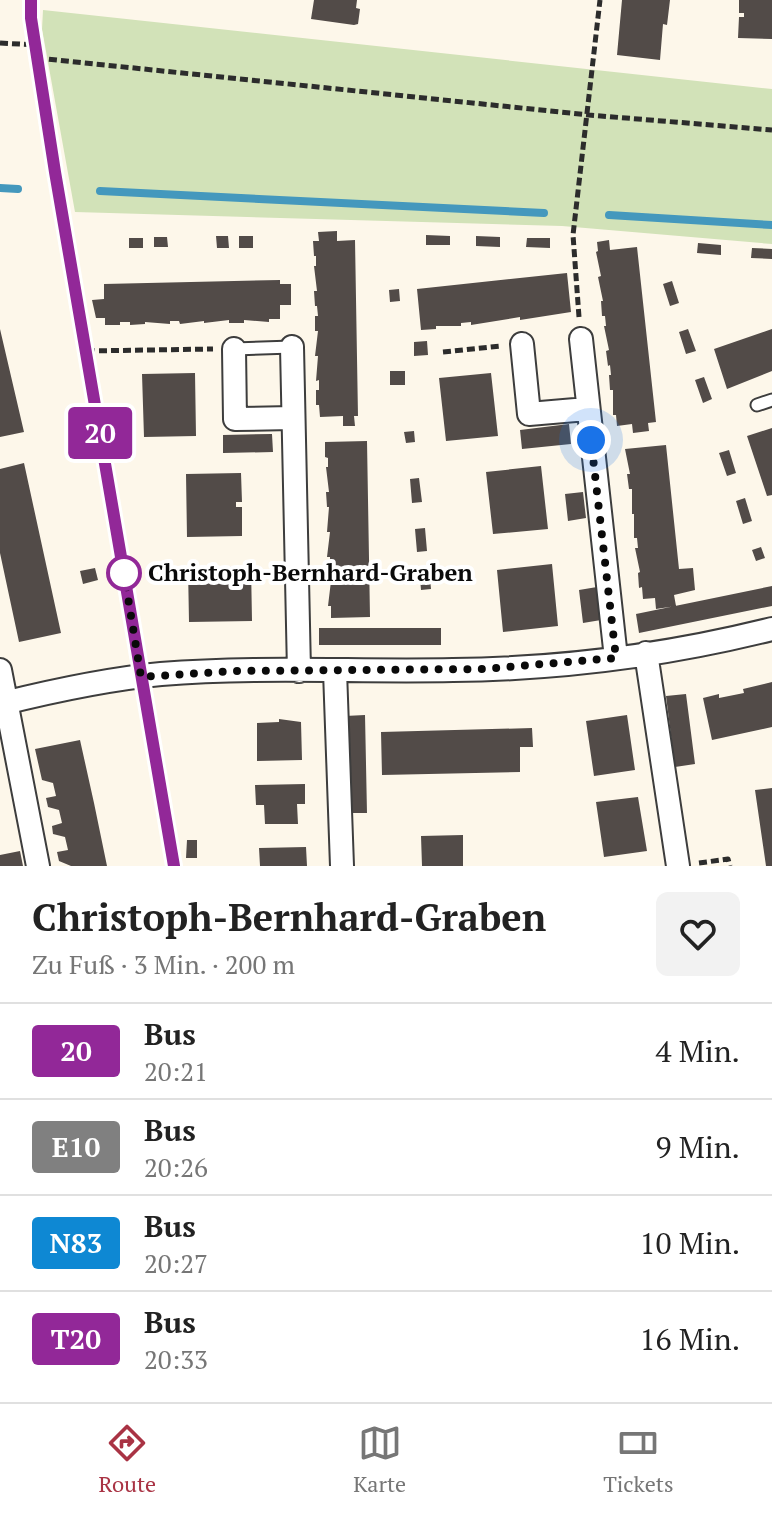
<!DOCTYPE html>
<html lang="de">
<meta charset="utf-8">
<style>
body{margin:0;font-family:"PT Serif",serif;background:#f2f2f2;color:#222;height:100vh;display:flex;flex-direction:column;font-size:30px;white-space:nowrap}
*{box-sizing:border-box;margin:0}
p{font-size:26px;color:#767676}
.icon{flex:none;width:44px;height:44px;fill:none;stroke:currentColor;stroke-width:2;stroke-linecap:round;stroke-linejoin:round}
.map{position:relative;height:866px;overflow:hidden}
.sheet{display:flex;flex-direction:column;background:#fff;flex:1}
.sheet>*{flex:none}
.badge{padding:0 16px;border-radius:6px;font-size:28px;line-height:52px}
.you{position:absolute;width:40px;height:40px;margin:-20px;border:6px solid #fff;border-radius:50%;background:#1a73e8;box-shadow:0 0 0 12px #1a73e833}
.map>.badge{position:absolute;translate:-50% -50%;box-shadow:0 0 0 4px #fff}
.round{display:grid;place-items:center;flex:none;width:84px;height:84px;border-radius:12px;background:#f2f2f2}
.overview{display:flex;align-items:center;justify-content:space-between;height:136px;padding:0 32px}
h1{font-size:38px;font-weight:700;line-height:60px}
ul{padding:0;list-style:none}
li{display:flex;align-items:center;gap:24px;height:96px;padding:0 32px;border-top:2px solid #e0e0e0}
li div{flex:1}
li b{display:block;font-size:30px}
li em{font-style:normal}
li .badge{min-width:88px;font-weight:700;text-align:center}
.tabs{display:flex;justify-content:space-around;align-items:center;height:112px;border-top:2px solid #e0e0e0;background:#fff;font-size:22px;color:#767676}
.tabs a{display:grid;justify-items:center;gap:4px}
.tabs .selected{color:#a93344}
.map>svg:first-child{display:block}
.green{fill:#d2e2b8}
.lines{fill:none;stroke-linecap:round;stroke-linejoin:round}
.stream{stroke:#4498bd;stroke-width:8}
.building{fill:#524b48}
.service-casing{stroke:#3d3d3d;stroke-width:15}
.minor-casing{stroke:#3d3d3d;stroke-width:26}
.path{stroke:#2c2c2c;stroke-width:5;stroke-dasharray:8 4;stroke-linecap:butt}
.service{stroke:#fff;stroke-width:11}
.minor{stroke:#fff;stroke-width:22}
.line-casing{stroke:#fff;stroke-width:18}
.line{stroke:#922898;stroke-width:12}
.walk{stroke:#0a0a0a;stroke-width:8;stroke-dasharray:0 14.4}
.stop-dot{fill:#fff;stroke:#922898;stroke-width:4}
.labels{text-anchor:middle;stroke-width:8;stroke-linejoin:round;paint-order:stroke}
.stop-label{font-size:24px;font-weight:bold;fill:#0a0a0a;stroke:#fff;text-anchor:start}
</style>
<div class="map">
<svg width="772" height="866" viewBox="0 0 772 866">
<rect width="100%" height="100%" fill="#fdf7ea"/>
<path class="green" d="M43,10L772,89V244L562,226L75,212L42,29Z"/>
<g class="lines">
<path class="stream" d="M0,188L18,189
M100,191L544,213
M609,215L772,225"/>
</g>
<path class="building" d="M314,0H357L356,8L360,9L358,24L354,25L311,19Z
M622,0H670L667,25L663,24L660,60L617,55Z
M739,0H772V39L738,38L739,17H744V13H739Z
M337,231V241L355,240L358,416H354L355,426H343V416L320,417L319,405H316V390H319V380L316,381L318,356H315L318,331H315V316H318L317,306H315L314,291H317L314,266H316V256H314L313,241H319L318,232Z
M426,235L450,236V245H426Z
M216,236H228L229,248H217Z
M239,236H253V248H239Z
M476,236L500,237V247L476,246Z
M154,237H167L168,247H154Z
M129,238H143V248H129Z
M527,238H550V248L526,247Z
M609,240L610,250L637,247L656,422L648,423L649,431L633,433L632,424L617,426L616,415H613V390H610L609,375H611L610,365L608,366L606,351L609,350L604,326H606L605,316H602L601,301H603L598,277L601,276L596,252L598,251L597,242Z
M698,243L721,245V255L697,253Z
M752,248L772,249V259L751,258Z
M567,273L571,312L520,320V317L471,325V322L461,323V326H436V329L421,330L417,289Z
M280,280V284H291V305H280V319H269V322L244,320V323H229V320L204,323V321L180,324L179,321H170V324L145,322V324L130,325V322H120V325H105V318H96L92,300L104,299V284Z
M672,281L679,303L670,306L663,284Z
M399,289L400,301L390,302L389,290Z
M0,329L24,432L0,437Z
M688,329L696,351L686,354L679,332Z
M772,329V371L727,389L714,349Z
M427,341L428,355L414,356V342Z
M390,371H405V385H390Z
M195,373L196,436L144,437L142,374Z
M491,373L498,436L446,441L439,378Z
M704,377L712,399L703,403L695,380Z
M569,424L571,444L522,449L520,430Z
M772,428V495L767,496L747,436Z
M414,431L415,442L406,443L404,432Z
M272,434L273,452L223,453V435Z
M367,441L370,617L331,618V606H328L331,581L328,582V567L330,566V557H327L330,532H327L329,507H327L326,492H329L326,467H328V458L325,457V442Z
M666,445L679,569L693,568L695,590L674,595L676,606L656,609L655,598L643,599L642,587L639,588L638,573L640,572L635,548H638L637,538H634V514H632V489H629L627,474H630L625,449Z
M729,450L736,473L727,476L719,453Z
M24,463L61,633L19,642L0,553V469Z
M541,466L548,529L493,534L486,472Z
M241,473L242,502H236V507H242V536L187,537L186,474Z
M419,478L422,502L412,503L410,479Z
M583,492L586,518L568,521L565,494Z
M745,498L752,521L743,524L736,501Z
M425,528L427,551L417,552L415,529Z
M761,547L765,558L756,561L752,550Z
M552,564L558,626L503,632L497,570Z
M251,566L252,621L189,622L188,567L223,569V567Z
M95,568L98,580L83,584L80,571Z
M420,578H430L431,589L421,590Z
M772,586V606L639,633L636,614Z
M597,587L601,620L583,623L579,590Z
M319,628H441V645H319Z
M772,682V727L712,740L703,698L719,694V698L744,693L743,689Z
M686,694L695,764L675,767L666,696Z
M365,715L367,813H347L345,716Z
M627,715L635,770L594,776L586,721Z
M279,719L301,722L302,760L257,761V723L279,722Z
M532,728L533,747H520V772L382,775L381,732Z
M80,740L94,803L107,866H71L59,861L57,852L68,850L65,837L53,834L52,826L62,823L59,810L48,807L46,798L56,796L53,783L42,780L35,749Z
M305,784V804H297L298,824H265L264,805H256L255,785Z
M772,788V866H766L755,790Z
M638,797L647,851L604,857L596,802Z
M463,835V866H422L421,836Z
M187,840H197V858H186Z
M306,847L307,866H260L259,848Z
M20,851L23,866H0V855Z"/>
<g class="lines">
<g class="service-casing">
<path id="service" d="M234,349L292,347
M757,405L772,400"/>
</g>
<g class="minor-casing">
<path id="minor" d="M581,339L616,658
M522,344L529,414L587,409
M292,347L299,671
M234,349L235,419L292,418
M646,653L678,866
M0,670L38,866
M335,671L342,866
M0,704C52,691 108,679 161,674C258,666 356,672 453,670C560,669 668,655 772,629"/>
</g>
<path class="path" d="M31,0V18L55,172L137,656
M0,43L36,45
M37,58L589,115L772,130
M579,317L573,235L600,0
M87,351L213,349
M443,352L501,346
M145,698L174,866
M699,863L728,859L730,866"/>
<use href="#service" class="service"/>
<use href="#minor" class="minor"/>
</g>
<g class="lines">
<g class="line-casing">
<path id="line" d="M31,0V18L55,172L174,866"/>
</g>
<use href="#line" class="line"/>
<path class="walk" d="M124,573L141,677L234,671L483,669L616,658L591,440"/>
</g>
<circle class="stop-dot" cx="124" cy="573" r="16"/>
<g class="labels">
<g class="stop-label">
<text x="148" y="581">Christoph-Bernhard-Graben</text>
</g>
</g>
</svg>
<div class="you" style="left:591px;top:440px"></div>
<b class="badge" style="left:100px;top:433px;background:#922898;color:#fff">20</b>
</div>
<section class="sheet">
<div class="overview"><div><h1>Christoph-Bernhard-Graben</h1><p>Zu Fuß · 3 Min. · 200 m</p></div><a class="round"><svg class="icon" aria-label="heart" viewBox="0 0 24 24"><path d="M12 20l-8-8c-3-5 5-10 8-4 3-6 11-1 8 4z"/></svg></a></div>
<ul>
<li><span class="badge" style="background:#922898;color:#fff">20</span><div><b>Bus</b><p>20:21</p></div><em>4 Min.</em></li>
<li><span class="badge" style="background:#808080;color:#fff">E10</span><div><b>Bus</b><p>20:26</p></div><em>9 Min.</em></li>
<li><span class="badge" style="background:#0e88d3;color:#fff">N83</span><div><b>Bus</b><p>20:27</p></div><em>10 Min.</em></li>
<li><span class="badge" style="background:#922898;color:#fff">T20</span><div><b>Bus</b><p>20:33</p></div><em>16 Min.</em></li>
</ul>
</section>
<nav class="tabs">
<a class="selected"><svg class="icon" aria-label="directions" viewBox="0 0 24 24"><path d="M12 3l9 9-9 9-9-9zM9 14v-3h6M13 9l2 2-2 2"/></svg>Route</a>
<a><svg class="icon" aria-label="map" viewBox="0 0 24 24"><path d="M3 6l6-2 6 2 6-2v14l-6 2-6-2-6 2zM9 4v14M15 6v14"/></svg>Karte</a>
<a><svg class="icon" aria-label="tickets" viewBox="0 0 24 24"><path d="M3 7h18v10H3zM15 7v10"/></svg>Tickets</a>
</nav>
